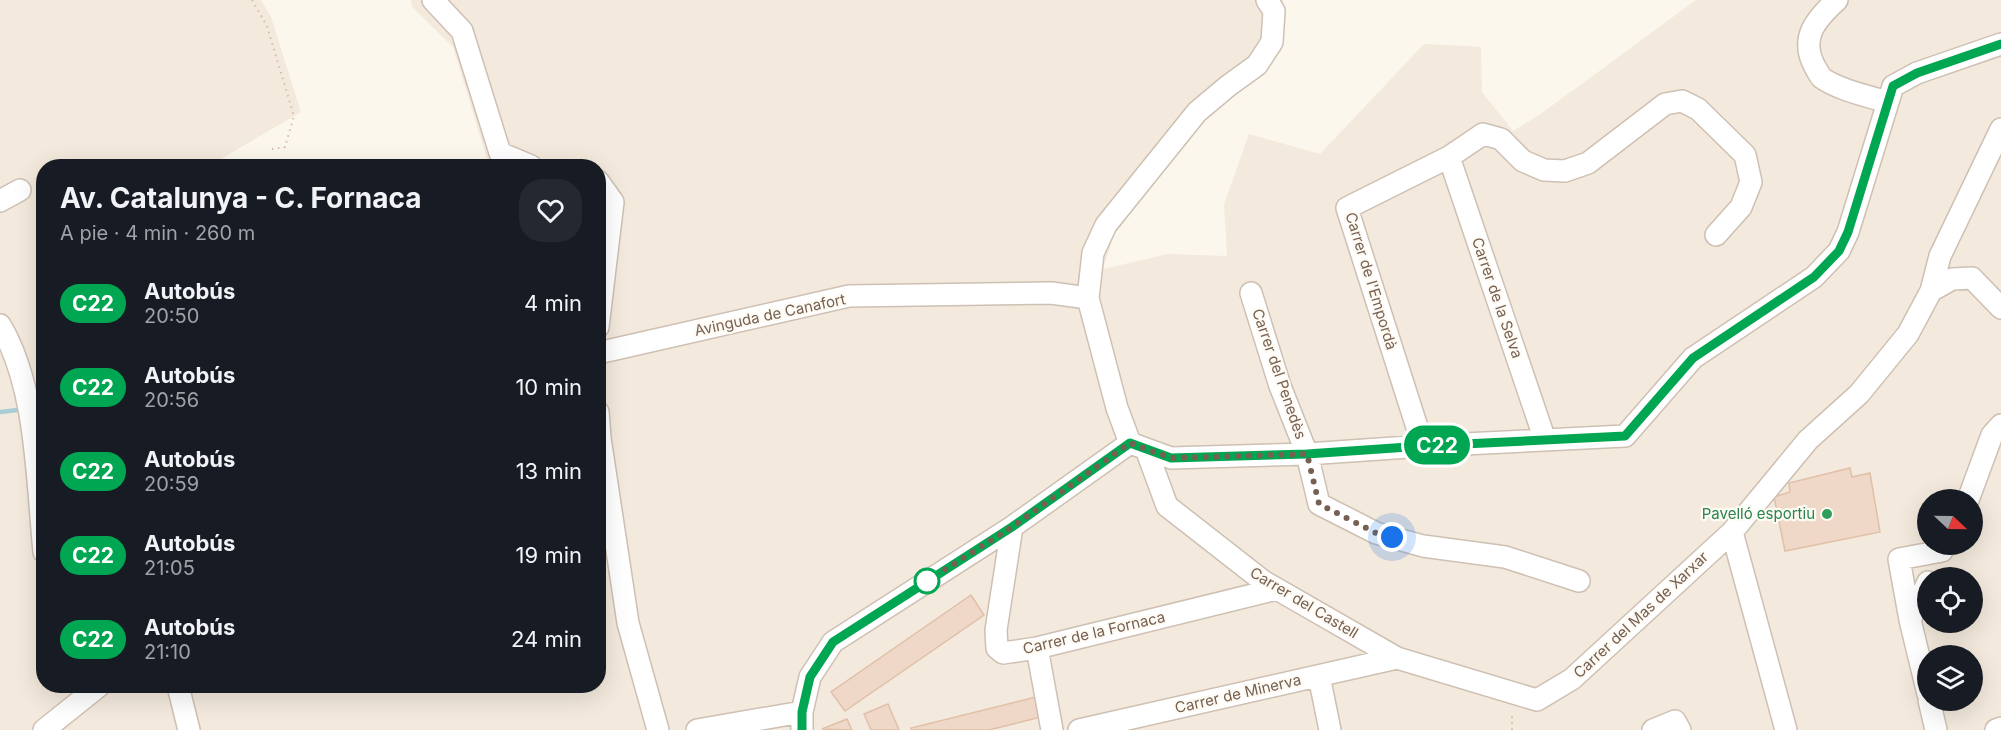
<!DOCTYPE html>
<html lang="es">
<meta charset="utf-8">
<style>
body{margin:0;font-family:Inter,sans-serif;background:#242831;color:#f1f3f6;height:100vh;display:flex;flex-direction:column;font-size:22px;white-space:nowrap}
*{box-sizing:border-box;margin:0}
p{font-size:20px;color:#9ea1a6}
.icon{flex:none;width:33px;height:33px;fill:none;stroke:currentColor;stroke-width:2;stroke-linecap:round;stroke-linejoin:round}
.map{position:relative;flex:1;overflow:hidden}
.panel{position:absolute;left:36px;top:159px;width:570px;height:534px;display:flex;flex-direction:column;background:#171b24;border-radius:24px;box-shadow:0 6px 24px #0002}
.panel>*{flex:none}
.badge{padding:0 12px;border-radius:20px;font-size:21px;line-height:39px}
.needle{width:39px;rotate:112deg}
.controls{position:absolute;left:1917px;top:489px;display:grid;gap:12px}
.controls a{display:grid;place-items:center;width:66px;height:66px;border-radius:50%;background:#171b24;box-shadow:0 6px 24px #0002;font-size:30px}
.you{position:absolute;width:30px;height:30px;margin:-15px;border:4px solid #fff;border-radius:50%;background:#1a73e8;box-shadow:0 0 0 9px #1a73e833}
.map>.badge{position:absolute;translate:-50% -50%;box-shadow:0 0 0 3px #fff}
.round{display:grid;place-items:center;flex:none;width:63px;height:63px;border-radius:24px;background:#242831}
.overview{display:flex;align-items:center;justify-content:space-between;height:102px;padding:0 24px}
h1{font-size:28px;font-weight:700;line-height:45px}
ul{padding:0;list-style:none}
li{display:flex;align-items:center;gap:18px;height:84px;padding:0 24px}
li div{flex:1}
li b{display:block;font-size:22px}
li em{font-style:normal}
li .badge{min-width:66px;font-weight:700;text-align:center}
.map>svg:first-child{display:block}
.residential{fill:#f3e9dc;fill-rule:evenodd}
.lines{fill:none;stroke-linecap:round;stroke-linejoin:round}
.stream{stroke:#a9cdd6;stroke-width:4.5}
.building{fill:#efd8c7;stroke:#e0c0a8;stroke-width:1.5}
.minor-casing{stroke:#cec0b3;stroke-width:24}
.path{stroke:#d5bca9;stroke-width:2;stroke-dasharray:1.5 4.5;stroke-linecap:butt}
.minor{stroke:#fff;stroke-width:21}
.line-casing{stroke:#fff;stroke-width:14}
.line{stroke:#00a651;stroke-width:9}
.walk{stroke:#766051;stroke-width:6;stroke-dasharray:0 10.8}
.leisure-dot{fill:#2e9e5b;stroke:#fefaf4;stroke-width:2}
.stop-dot{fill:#fff;stroke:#00a651;stroke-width:3}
.labels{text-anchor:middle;stroke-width:4.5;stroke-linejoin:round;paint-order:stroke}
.street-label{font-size:15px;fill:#766051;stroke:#fefaf4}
.leisure-label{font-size:15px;fill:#27864d;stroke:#fefaf4;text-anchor:end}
</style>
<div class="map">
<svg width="2001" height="730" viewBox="0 0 2001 730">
<rect width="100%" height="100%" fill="#fcf7ed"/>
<path class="residential" d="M0,0H261L271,17L301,112L209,166H44V686H598V166H489L453,47L412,7L411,0H1283L1281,52L1213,108L1114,235L1103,269L1168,254L1227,256L1224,204L1249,134L1320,154L1424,44L1481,47L1482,92L1513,131L1542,113L1696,0H2001V730H0ZM1928,500H1972V544H1928ZM1928,578H1972V622H1928ZM1928,656H1972V700H1928Z"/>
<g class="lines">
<path class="stream" d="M0,412L18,410"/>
</g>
<path class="building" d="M1850,468L1852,477L1870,473L1880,532L1785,551L1774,497L1790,492L1789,483Z
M971,595L984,615L845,711L831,692Z
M1036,697L1041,717L989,730H911V728Z
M888,704L899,730H871L864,714Z
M847,719L852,730L822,729Z"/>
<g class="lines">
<g class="minor-casing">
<path id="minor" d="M433,0L462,31L500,153L531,166
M1837,0C1816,19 1799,38 1815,67C1817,70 1819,75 1822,78C1839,90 1868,96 1887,102
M1449,157L1545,440
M598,181L613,202L598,327
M0,201L20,190
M1931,291L1952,279L1972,278L2001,308
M1251,293L1280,386L1307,454L1319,504L1376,533L1423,546L1505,557L1579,581
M0,325C37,386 37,482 44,552
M598,353L849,296L1051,293L1088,298
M598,412L600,438L628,623L658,730
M1130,443L1171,458L1307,454L1423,446L1625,436L1693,358L1814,277L1839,251L1848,232L1893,86L1917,73L2001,44
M1130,443L1117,408L1088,298L1093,253L1106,225L1197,112L1228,86L1257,65L1272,42L1274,11L1267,0
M1423,446L1347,208L1449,157L1483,134L1501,139L1523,161L1544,170L1565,171L1588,163L1665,104L1682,101L1698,109L1745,155L1751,182L1741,207L1716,235
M1146,449L1167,506L1263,581L1397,658L1537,700L1572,679L1732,532L1808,440L1859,394L1908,334L1931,291L1940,256L2001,129
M1968,500L1992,435L2001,425
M1012,527L996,630L997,648L1003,653L1037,648L1277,589
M1732,532L1786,730
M1910,620L1928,582
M1037,648L1052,730
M1319,676L1330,730
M178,686L189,730
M1928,694L1910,620L1899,559L1942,551
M1929,700L1936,730
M44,730L99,686
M697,730L802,712
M802,730V712L810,677L833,642L1012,527L1130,443
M1079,730L1397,658
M1653,730L1675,721L1680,730
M1996,730L2001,728"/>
</g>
<path class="path" d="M252,0L267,26L294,116L285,147L272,149
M1512,730V712"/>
<use href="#minor" class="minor"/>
</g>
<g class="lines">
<g class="line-casing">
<path id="line" d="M802,730V712L810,677L833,642L1012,527L1130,443L1171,458L1307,454L1423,446L1625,436L1693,358L1814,277L1839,251L1848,232L1893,86L1917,73L2001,44"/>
</g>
<use href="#line" class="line"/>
<path class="walk" d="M927,581L1012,527L1130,443L1171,458L1307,454L1319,504L1376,533L1392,537"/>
</g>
<circle class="leisure-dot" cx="1827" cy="514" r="6"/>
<circle class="stop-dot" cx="927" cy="581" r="12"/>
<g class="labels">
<g class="street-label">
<text transform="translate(1371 281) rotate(73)" y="5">Carrer de l'Empordà</text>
<text transform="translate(1497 298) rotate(71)" y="5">Carrer de la Selva</text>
<text transform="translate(770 315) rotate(-12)" y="5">Avinguda de Canafort</text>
<text transform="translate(1279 374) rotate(71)" y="5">Carrer del Penedès</text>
<text transform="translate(1304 603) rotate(31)" y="5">Carrer del Castell</text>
<text transform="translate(1641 615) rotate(-43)" y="5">Carrer del Mas de Xarxar</text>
<text transform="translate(1094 633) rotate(-13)" y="5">Carrer de la Fornaca</text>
<text transform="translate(1238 694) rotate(-13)" y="5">Carrer de Minerva</text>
</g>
<g class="leisure-label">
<text x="1815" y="519">Pavelló esportiu</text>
</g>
</g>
</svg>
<div class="controls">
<a><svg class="needle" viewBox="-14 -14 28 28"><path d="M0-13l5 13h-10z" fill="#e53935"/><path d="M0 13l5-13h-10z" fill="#9ea1a6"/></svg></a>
<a><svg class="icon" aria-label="locate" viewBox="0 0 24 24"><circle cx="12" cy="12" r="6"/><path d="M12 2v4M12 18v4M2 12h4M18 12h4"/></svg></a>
<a><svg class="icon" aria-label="layers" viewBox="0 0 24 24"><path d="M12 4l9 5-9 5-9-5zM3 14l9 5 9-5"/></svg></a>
</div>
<div class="you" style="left:1392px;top:537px"></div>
<b class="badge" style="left:1437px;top:445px;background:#00a651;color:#fff">C22</b>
<section class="panel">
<div class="overview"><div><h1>Av. Catalunya - C. Fornaca</h1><p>A pie · 4 min · 260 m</p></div><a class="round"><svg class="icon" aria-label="heart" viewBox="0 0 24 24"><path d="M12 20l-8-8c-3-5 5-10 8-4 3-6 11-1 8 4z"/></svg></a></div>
<ul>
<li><span class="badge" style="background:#00a651;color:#fff">C22</span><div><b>Autobús</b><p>20:50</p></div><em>4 min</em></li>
<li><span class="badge" style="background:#00a651;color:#fff">C22</span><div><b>Autobús</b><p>20:56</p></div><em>10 min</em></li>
<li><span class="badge" style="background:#00a651;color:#fff">C22</span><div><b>Autobús</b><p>20:59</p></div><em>13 min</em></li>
<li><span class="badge" style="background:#00a651;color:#fff">C22</span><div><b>Autobús</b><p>21:05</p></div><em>19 min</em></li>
<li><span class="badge" style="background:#00a651;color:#fff">C22</span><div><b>Autobús</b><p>21:10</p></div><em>24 min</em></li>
</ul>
</section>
</div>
